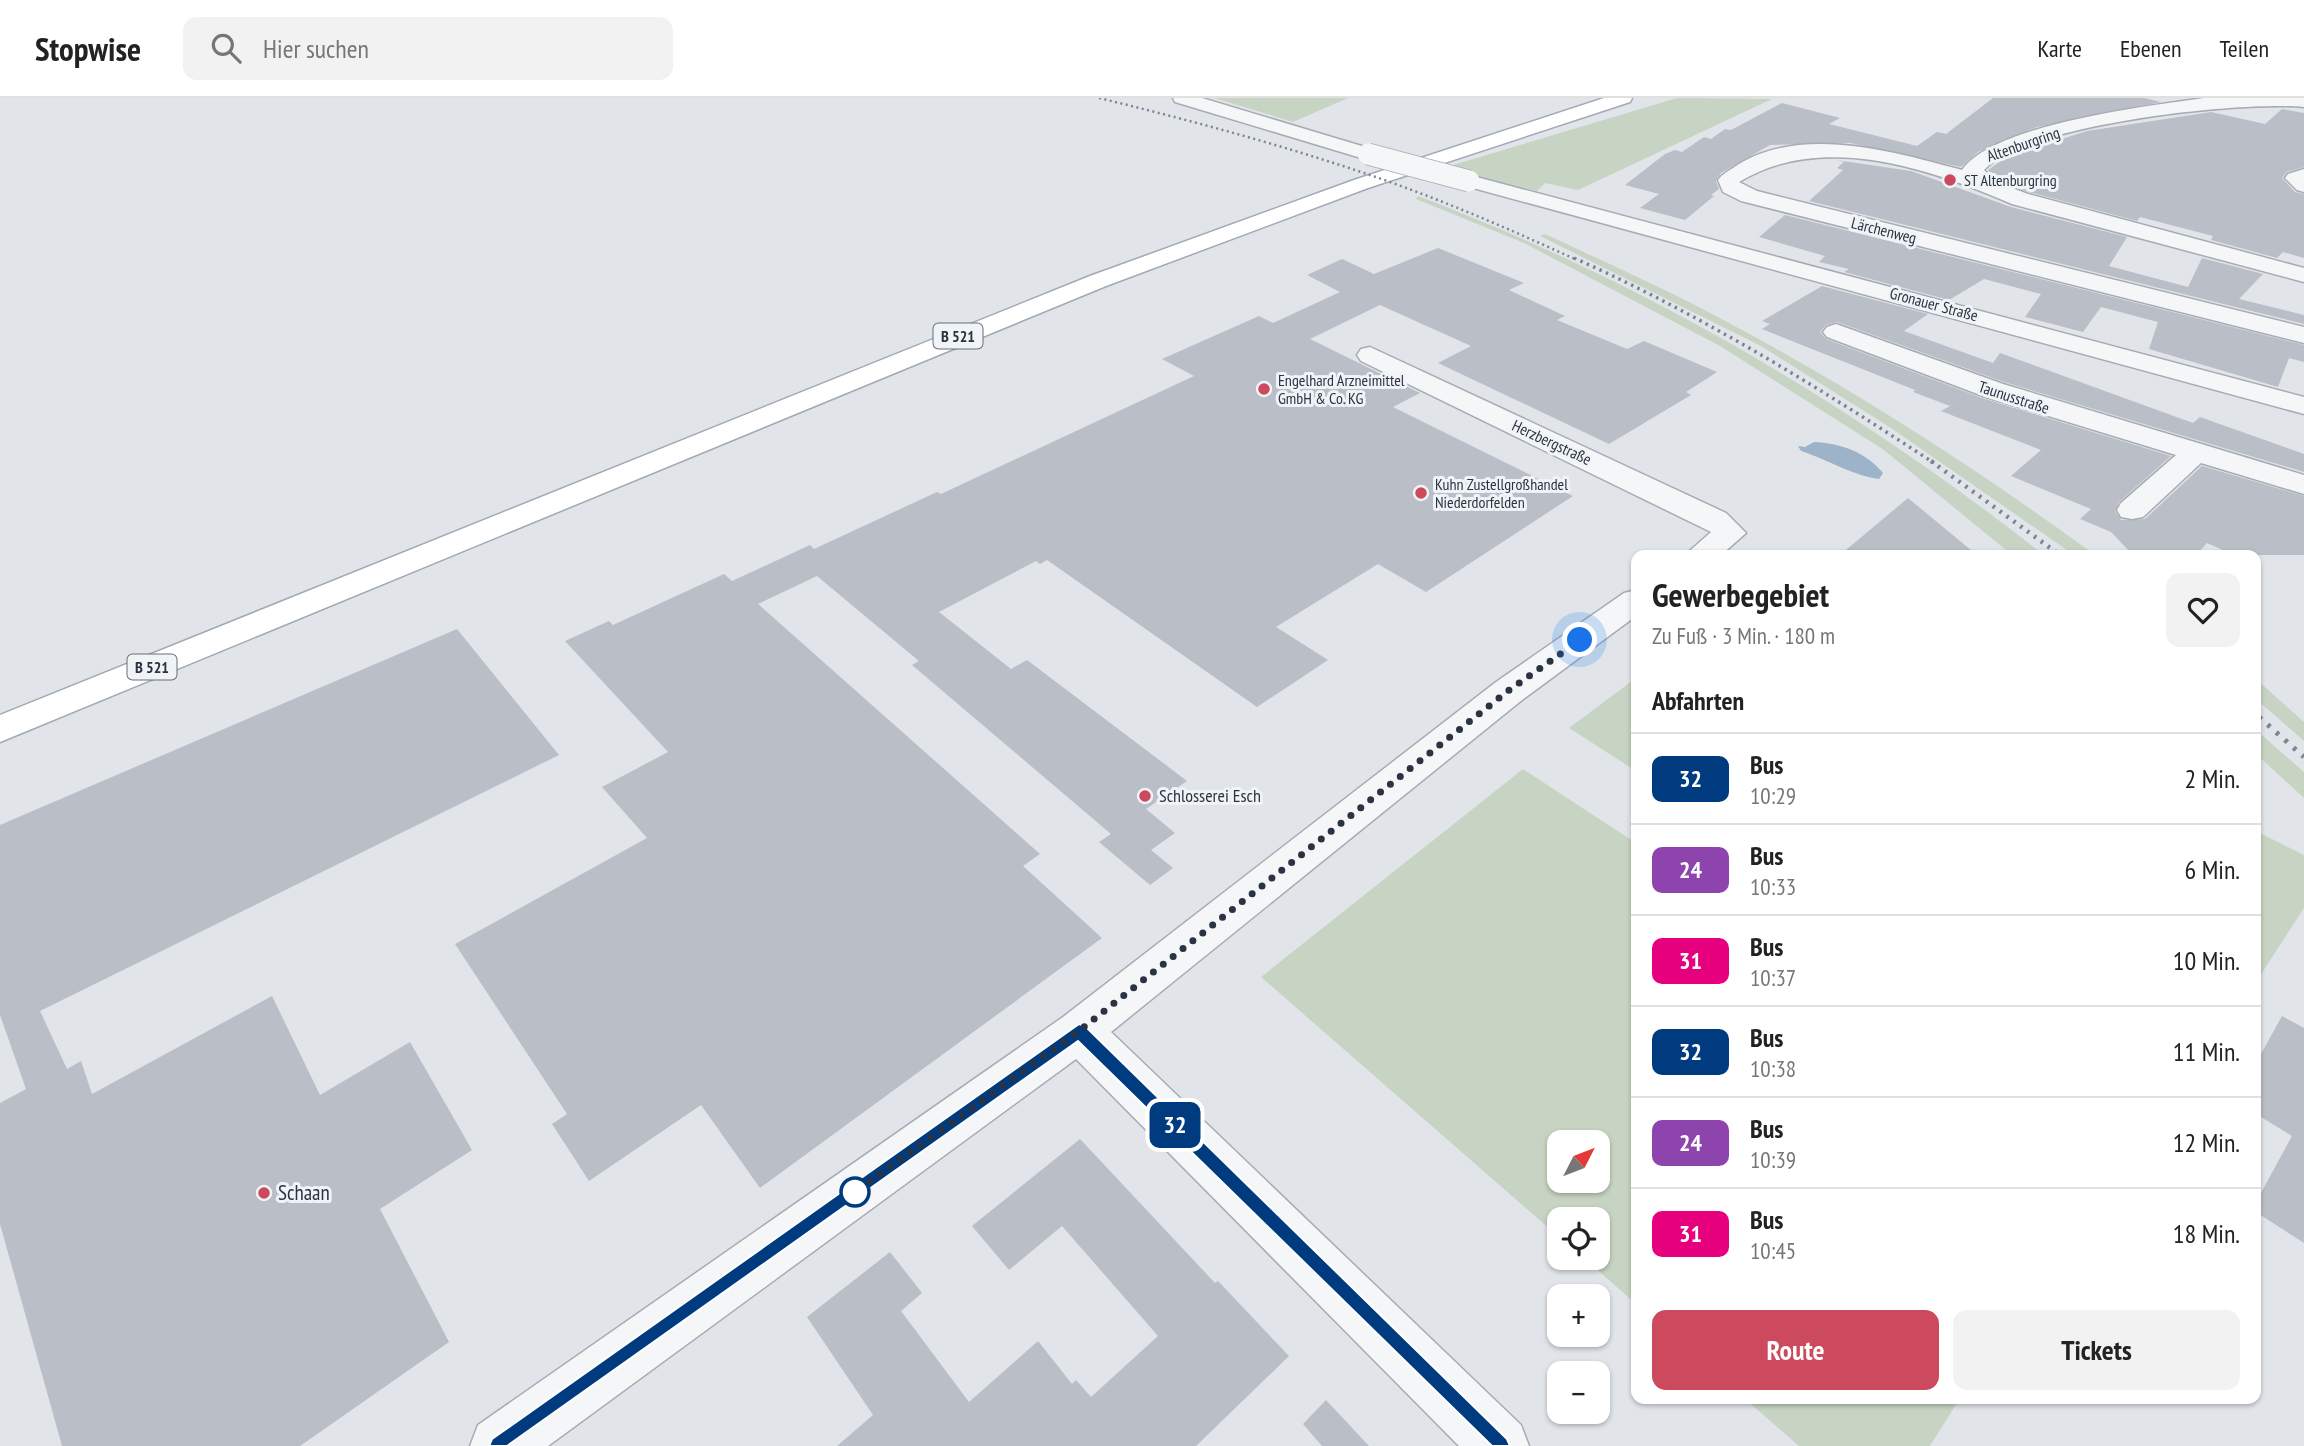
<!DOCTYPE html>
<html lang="de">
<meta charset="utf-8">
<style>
body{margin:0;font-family:"PT Sans Narrow",sans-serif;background:#f2f2f2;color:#222;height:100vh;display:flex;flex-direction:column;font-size:26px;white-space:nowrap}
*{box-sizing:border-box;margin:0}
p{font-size:23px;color:#767676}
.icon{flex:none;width:38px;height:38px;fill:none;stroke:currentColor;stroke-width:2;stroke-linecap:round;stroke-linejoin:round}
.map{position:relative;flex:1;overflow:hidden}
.side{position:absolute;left:1631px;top:452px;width:630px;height:854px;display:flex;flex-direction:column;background:#fff;border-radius:14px;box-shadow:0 2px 5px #0004}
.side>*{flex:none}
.badge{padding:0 14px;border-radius:10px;font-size:24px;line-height:46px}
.needle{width:46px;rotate:48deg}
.tools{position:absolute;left:1547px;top:1032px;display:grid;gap:14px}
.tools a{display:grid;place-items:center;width:63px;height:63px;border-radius:14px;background:#fff;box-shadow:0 2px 5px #0004;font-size:35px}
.you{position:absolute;width:35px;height:35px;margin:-18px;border:5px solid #fff;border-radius:50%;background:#1a73e8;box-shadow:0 0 0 10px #1a73e833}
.map>.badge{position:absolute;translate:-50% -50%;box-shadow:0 0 0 4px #fff}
h2{padding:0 21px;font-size:26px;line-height:63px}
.round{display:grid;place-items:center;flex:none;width:74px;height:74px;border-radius:14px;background:#f2f2f2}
.overview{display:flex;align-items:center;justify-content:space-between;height:119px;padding:0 21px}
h1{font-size:33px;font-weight:800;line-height:52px}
.cta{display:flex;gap:14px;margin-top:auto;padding:14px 21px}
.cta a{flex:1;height:80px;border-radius:14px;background:#cd495d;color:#fff;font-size:28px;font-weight:800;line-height:80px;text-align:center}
.cta a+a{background:#f2f2f2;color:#222}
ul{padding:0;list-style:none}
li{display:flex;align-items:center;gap:21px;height:91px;padding:0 21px;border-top:2px solid #e0e0e0}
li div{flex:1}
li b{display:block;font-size:26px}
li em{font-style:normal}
li .badge{min-width:77px;font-weight:700;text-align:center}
header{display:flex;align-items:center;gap:42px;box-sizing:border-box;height:98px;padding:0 35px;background:#fff;border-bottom:2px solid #e0e0e0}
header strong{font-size:33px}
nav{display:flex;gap:38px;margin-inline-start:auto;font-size:24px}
.search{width:490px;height:63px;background:#f2f2f2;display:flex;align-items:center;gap:18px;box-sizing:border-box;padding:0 24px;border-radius:14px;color:#767676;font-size:26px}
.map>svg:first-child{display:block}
.green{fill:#c7d4c3;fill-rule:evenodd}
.water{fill:#9db3c9}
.building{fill:#b9bec7}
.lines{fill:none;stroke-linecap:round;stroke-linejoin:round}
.minor-casing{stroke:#a6acb4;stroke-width:3}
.primary-casing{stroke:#a1a9b5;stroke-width:3}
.minor{fill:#f4f6f8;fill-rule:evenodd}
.primary{fill:#fff;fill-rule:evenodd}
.rail-far3{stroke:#7b8493;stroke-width:2.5;stroke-dasharray:2 3.5;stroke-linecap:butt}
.rail-far2{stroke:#7b8493;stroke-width:3.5;stroke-dasharray:2.5 4.5;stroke-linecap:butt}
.rail-far1{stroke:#7b8493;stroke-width:4.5;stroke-dasharray:2.5 6;stroke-linecap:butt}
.rail{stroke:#7b8493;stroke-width:5;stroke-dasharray:3.5 8;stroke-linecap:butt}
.minor-bridge-casing{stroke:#a6acb4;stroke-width:23;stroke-linecap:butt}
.minor-bridge{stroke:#f4f6f8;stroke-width:21}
.line{fill:#003b80;stroke:#fff;stroke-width:2}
.walk{stroke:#2a3342;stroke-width:7;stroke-dasharray:0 12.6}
.poi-dot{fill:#cd495d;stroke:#f1f4f7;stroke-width:2.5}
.stop-dot{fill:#fff;stroke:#003b80;stroke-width:3.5}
.labels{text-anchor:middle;stroke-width:6;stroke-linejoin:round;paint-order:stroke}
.far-street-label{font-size:16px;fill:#2a3342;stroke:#f1f4f7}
.far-poi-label{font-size:16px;fill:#2a3342;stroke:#f1f4f7;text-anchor:start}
.shield{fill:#f1f4f7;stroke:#666d78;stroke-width:2}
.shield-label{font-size:16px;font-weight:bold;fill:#2a3342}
.poi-label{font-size:18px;fill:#2a3342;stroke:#f1f4f7;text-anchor:start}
.near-poi-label{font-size:21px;fill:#2a3342;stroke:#f1f4f7;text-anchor:start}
</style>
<header>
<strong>Stopwise</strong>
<div class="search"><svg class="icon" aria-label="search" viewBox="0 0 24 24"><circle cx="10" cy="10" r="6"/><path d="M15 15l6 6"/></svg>Hier suchen</div>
<nav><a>Karte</a><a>Ebenen</a><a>Teilen</a></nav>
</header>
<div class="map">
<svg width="2304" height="1348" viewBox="0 0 2304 1348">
<rect width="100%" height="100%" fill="#e1e5ea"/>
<path class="green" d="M1214,0H1348L1293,24Z
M1677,0L1772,1L1578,92L1545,85L1537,93L1443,70Z
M1418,98C1645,184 1853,307 2044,457H2012L1884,352L1720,248L1524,145L1416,101Z
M1545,136C1592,158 1639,179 1685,202C1828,275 1965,362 2095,457H2074L1891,330L1761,248L1540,138Z
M1636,580V673L1569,630Z
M2256,581L2304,624V643L2256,601Z
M2256,632L2304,674V700L2256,656Z
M1523,671L1636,745V1206L1584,1160H1598V1122H1559V1139L1261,879ZM1559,1045H1598V1083H1559Z
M2256,733L2304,757V810L2256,884Z
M1744,1300H1960L1930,1348H1799Z"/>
<path class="water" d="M1814,344C1840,345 1866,354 1883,375L1879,381C1854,378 1826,361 1801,353L1798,348L1805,349Z"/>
<path class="building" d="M1993,0H2144L2161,4L2037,29L1978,54L1961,69L1850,45L1770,47L1721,75L1716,83L1719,91L1711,97L1714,98L1685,122L1640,110L1659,96L1625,87L1665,56L1675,52L1682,54L1704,39L1711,41L1725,31L1731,32L1782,5L1840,20L1829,26L1917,48L1937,34L1946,36Z
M2282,11L2304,15V69L2287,74L2282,80L2295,94L2304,96V160L2283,154L2277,160L2211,142L2213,138L2140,119L2137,123L2029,94L1997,82L1988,72L2008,58L2087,33L2211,14L2265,26Z
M1836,62L1911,73L2011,109L2127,139L2109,168L2188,189L2202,160L2263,176L2239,201L2304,217V226L1809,103L1843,72L1837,70L1844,64Z
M1785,117L2304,247V264L2289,260L2278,289L2149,251L2158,224L2101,209L2083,234L2025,219L2041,196L1984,181L1949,202L1844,174L1849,171L1819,164L1825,158L1759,139Z
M1438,150L1524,185L1509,192L1565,218L1557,222L1627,251L1644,243L1717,274L1686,294L1691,297L1609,346L1438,265L1471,248L1380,207L1310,241L1420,295L1393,309L1573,398L1426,494L1378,466L1276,529L1328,562L1257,609L1047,462L1040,466L1036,463L939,514L1011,571L1027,562L1187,683L1146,711L1175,735L1151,752L1173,770L1150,787L1099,744L1111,736L912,567L919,563L817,478L758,506L1040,756L1023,768L1102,840L760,1090L701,1007L589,1083L552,1026L567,1016L455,846L647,740L602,689L668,654L565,543L609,523L613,527L724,476L732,483L810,447L814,451L937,394L941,396L1194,278L1162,261L1259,218L1273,225L1340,194L1307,177L1342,161L1374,176Z
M1822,188L1928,216L1904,233L1993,265L2000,255L2193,325L2200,319L2304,356V374L2004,284L1837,224L1826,227L1820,234L1826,241L1982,300L2171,358L2119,404L2115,413L2121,422L2145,421L2202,368L2304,398V457H2234L2207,445L2196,457H2133L2111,434L2080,421L2091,411L2011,378L2041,352L1941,313L1950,308L1913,294L1915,292L1762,231L1770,226L1762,223Z
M1908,400L1977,457H1840Z
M457,531L559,657L40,913L67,971L81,963L92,996L272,898L320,997L410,944L472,1052L380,1111L449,1244L300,1348H62L0,1126V1005L26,991L0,917V727Z
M2282,918L2304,930V1145L2256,1114V1104L2292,1038L2256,1016V965Z
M1080,1041L1215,1185L1218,1183L1289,1258L1196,1348H837L873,1317L807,1219L890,1154L922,1195L901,1213L969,1304L1038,1243L1072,1286L1076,1282L1091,1299L1158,1238L1062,1128L1009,1172L972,1128Z
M1326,1302L1369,1348H1322L1303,1326Z"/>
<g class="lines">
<g class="minor-casing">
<path id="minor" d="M1173,0H1202L1375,52L1378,56L1375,60H1361L1175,4Z
M2204,0H2304V9C2240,3 2026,26 1984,72L1996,84L2028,96L2304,170V184L2012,106C1931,71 1822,33 1739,84L1757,93L2304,229V245L1741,103L1723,94L1718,82C1723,75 1732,71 1739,66C1804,27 1894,54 1962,72C1994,26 2148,8 2204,0Z
M2304,71V94L2297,92L2285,80L2288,76Z
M1469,77L2304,299V316L1462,87L1459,83Z
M1836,226L2003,286L2304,377V396L2201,365L2143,419L2132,421L2121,419L2117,412L2121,405L2176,357L1983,298L1827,239L1823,234L1827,229Z
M1370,249L1726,415L1746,435L1721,457H1685L1711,434L1361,263L1357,257L1361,251Z
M1636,492V518L1522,602L1111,934L1521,1327L1529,1348H1459L1076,961L548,1348H470L478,1327L1063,919L1496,584L1624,495Z"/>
</g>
<g class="primary-casing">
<path id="primary" d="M1604,0H1632L1630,4L1368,90L1106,188L0,644V617L1090,178L1354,82Z"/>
</g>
<use href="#minor" class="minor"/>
<use href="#primary" class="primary"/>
<path class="rail-far3" d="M1099,0C1185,21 1271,44 1355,72C1431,97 1505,129 1577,162"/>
<path class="rail-far2" d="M1574,160C1700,216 1818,289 1934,365"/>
<path class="rail-far1" d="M1931,363L2060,457
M2256,616L2261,621"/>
<path class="rail" d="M2259,619L2304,659"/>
<g class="minor-bridge-casing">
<path id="minor-bridge" d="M1368,56L1469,83"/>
</g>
<use href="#minor-bridge" class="minor-bridge"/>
</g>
<path class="line" d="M1079,926L1085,928L1507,1341L1510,1348H1492L1078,943L507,1348H489L492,1341Z"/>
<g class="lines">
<path class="walk" d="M855,1094L852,1096L1079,933L1508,593L1580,542"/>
</g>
<g class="poi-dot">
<circle cx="1950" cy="82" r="7"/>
<circle cx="1264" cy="291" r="7"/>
<circle cx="1421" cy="395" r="7"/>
<circle cx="1145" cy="698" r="7"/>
<circle cx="264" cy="1095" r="7"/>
</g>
<circle class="stop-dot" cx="855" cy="1094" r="14"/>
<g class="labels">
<g class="far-street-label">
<text transform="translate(2023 46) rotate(-19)" y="6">Altenburgring</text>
<text transform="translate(1884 132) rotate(14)" y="6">Lärchenweg</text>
<text transform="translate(1934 206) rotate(15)" y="6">Gronauer Straße</text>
<text transform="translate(2014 299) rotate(18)" y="6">Taunusstraße</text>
<text transform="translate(1552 344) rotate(25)" y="6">Herzbergstraße</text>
</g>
<g class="far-poi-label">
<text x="1964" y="88">ST Altenburgring</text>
<text x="1278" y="288">Engelhard Arzneimittel<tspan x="1278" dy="18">GmbH &amp; Co. KG</tspan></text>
<text x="1435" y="392">Kuhn Zustellgroßhandel<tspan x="1435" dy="18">Niederdorfelden</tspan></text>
</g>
<g class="shield">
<rect x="933.5" y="225.5" width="49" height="25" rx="5"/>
<rect x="127.5" y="556.5" width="49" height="25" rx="5"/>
</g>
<g class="shield-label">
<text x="958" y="244">B 521</text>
<text x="152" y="575">B 521</text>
</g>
<g class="poi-label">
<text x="1159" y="704">Schlosserei Esch</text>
</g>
<g class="near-poi-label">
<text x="278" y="1102">Schaan</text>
</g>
</g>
</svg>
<div class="tools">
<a><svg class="needle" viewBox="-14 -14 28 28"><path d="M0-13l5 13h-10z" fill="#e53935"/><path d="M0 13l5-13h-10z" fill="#767676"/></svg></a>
<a><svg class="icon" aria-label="locate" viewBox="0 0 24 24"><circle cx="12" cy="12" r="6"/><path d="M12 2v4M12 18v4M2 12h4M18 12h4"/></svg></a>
<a>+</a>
<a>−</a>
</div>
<div class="you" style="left:1580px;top:542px"></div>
<b class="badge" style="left:1175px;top:1027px;background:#003b80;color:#fff">32</b>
<section class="side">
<div class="overview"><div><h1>Gewerbegebiet</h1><p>Zu Fuß · 3 Min. · 180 m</p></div><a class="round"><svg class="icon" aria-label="heart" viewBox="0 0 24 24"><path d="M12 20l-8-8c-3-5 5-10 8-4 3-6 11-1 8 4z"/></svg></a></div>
<h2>Abfahrten</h2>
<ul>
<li><span class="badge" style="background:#003b80;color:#fff">32</span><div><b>Bus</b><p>10:29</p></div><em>2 Min.</em></li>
<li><span class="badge" style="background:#8e44ad;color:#fff">24</span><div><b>Bus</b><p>10:33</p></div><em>6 Min.</em></li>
<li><span class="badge" style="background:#e6007e;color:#fff">31</span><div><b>Bus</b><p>10:37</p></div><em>10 Min.</em></li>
<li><span class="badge" style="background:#003b80;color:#fff">32</span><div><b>Bus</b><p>10:38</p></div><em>11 Min.</em></li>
<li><span class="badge" style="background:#8e44ad;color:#fff">24</span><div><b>Bus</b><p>10:39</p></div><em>12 Min.</em></li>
<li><span class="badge" style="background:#e6007e;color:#fff">31</span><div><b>Bus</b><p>10:45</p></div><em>18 Min.</em></li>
</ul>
<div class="cta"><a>Route</a><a>Tickets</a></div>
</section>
</div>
